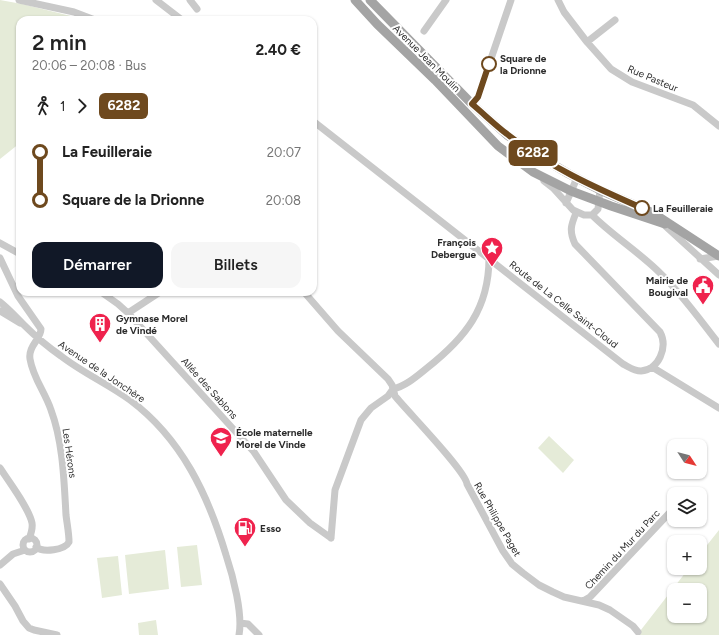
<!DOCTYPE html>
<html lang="fr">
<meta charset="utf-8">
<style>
body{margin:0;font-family:Figtree,sans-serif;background:#f6f6f6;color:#222;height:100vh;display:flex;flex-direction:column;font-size:15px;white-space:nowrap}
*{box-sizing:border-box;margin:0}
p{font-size:13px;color:#767676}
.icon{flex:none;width:22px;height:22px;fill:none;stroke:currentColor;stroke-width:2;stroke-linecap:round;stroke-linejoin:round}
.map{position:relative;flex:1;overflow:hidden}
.drawer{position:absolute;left:16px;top:16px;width:301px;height:280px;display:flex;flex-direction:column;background:#fff;border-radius:12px;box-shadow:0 1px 3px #0004}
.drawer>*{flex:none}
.badge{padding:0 8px;border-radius:6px;font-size:14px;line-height:26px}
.needle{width:26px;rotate:126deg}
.tools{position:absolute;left:667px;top:439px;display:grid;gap:8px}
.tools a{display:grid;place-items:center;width:40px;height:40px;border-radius:8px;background:#fff;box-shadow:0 1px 3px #0004;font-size:20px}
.map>.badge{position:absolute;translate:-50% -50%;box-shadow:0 0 0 2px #fff}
.legs{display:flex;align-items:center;gap:6px;height:44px;padding:0 16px;font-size:13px}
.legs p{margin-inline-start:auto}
.overview{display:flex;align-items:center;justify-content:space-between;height:68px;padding:0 16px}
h1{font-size:22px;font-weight:600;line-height:30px}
.primary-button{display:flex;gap:8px;margin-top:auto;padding:8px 16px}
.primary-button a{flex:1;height:46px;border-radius:12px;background:#111827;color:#fff;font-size:16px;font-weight:600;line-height:46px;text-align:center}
.primary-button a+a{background:#f6f6f6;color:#222}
ul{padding:0 16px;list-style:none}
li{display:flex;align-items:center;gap:14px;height:48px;font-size:15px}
li i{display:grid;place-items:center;width:6px;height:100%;margin:0 5px;background:currentColor}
li i::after{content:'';width:10px;height:10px;margin:-5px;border:3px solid;border-radius:50%;background:#fff}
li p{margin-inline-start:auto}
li:first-child i{background:linear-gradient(#0000 50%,currentColor 0)}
li:last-child i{background:linear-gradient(currentColor 50%,#0000 0)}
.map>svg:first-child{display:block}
.green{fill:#e5ebd8;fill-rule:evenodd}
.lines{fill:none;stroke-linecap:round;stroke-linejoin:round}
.minor{stroke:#c9c9c9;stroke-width:7}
.major{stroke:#a4a4a4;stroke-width:9}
.line-1-casing{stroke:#fff;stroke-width:9}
.line-1{stroke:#6e491e;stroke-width:6}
.stop-1-dot{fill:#fff;stroke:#6e491e;stroke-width:2}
.labels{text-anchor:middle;stroke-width:4;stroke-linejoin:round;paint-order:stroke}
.street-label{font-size:10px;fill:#2c2c2c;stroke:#fff}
.stop-label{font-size:10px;font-weight:bold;fill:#2c2c2c;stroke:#fff;text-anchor:start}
.poi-label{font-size:10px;font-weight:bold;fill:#2c2c2c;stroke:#fff;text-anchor:start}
</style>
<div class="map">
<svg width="719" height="635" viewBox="0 0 719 635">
<rect width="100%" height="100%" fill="#fff"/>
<path class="green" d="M0,0L22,4L79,18L83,20H20V143L0,159Z
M549,436L574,460L563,473L538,448Z
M719,530V635H637L689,568H700V554ZM674,590H700V616H674Z
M197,545L202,585L181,587L177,547Z
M165,550L169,589L129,594L125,555Z
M118,556L122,595L102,598L97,558Z
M156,620L158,635H139L138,623Z"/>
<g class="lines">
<path class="minor" d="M19,0L74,12L95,20
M156,0L182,20
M190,0L197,9
M558,0L564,12L587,42L611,69L632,82L693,105L719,126
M424,31L446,0
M587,42L615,20
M472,104L478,97L511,0
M313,121L623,364C629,367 634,371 641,371C659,370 668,347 660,332L575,244C569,231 571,225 576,213
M544,181L553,188L573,210L584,215H592L598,209L600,190
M566,203L577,178
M592,215C613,236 639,252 660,273C682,294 700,320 719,344
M662,223L719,275
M0,243L20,254
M0,258L18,296L41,329C41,339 28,346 30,359C33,378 45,392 51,410C63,442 64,480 66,515C67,524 69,533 69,542C65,550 43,553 36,547
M700,259L719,256
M101,292L118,304L128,313L254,452L286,500L310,523L331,538
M304,292L338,331L388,379L392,385L395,396C407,411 465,470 467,484L503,551L512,564L523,573L539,585L553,592L564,597L599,605L610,610L633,626L638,632
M0,302C9,309 16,317 24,325C35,336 48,347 61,356C83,373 108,384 130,400C182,439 208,495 226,555C233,576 243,614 239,635
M0,311L20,323
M128,313L160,292
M652,367L719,408
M393,389C406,386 417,376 427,368C465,338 489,309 489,258
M0,468C9,482 29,508 32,523C33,529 31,534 29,539
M700,507L703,508
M331,538L335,490L361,420L371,408L388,396L393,389
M23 545a7 7 0 1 1 14 0a7 7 0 1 1-14 0Z
M0,565L13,554L25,550
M0,584L15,606L23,621L29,628L34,630L57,635
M583,601L590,597L674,508
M240,623L248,624L259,635"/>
<path class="major" d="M355,0L377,24L435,80L498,146L533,172L571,191L611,206L665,224
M370,0L472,104L507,135L535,154L569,174L600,190L653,213L719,256"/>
</g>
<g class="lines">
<g class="line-1-casing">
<path id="line-1" d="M489,64L478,97L472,104C484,114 495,125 507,134C547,166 596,188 642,208"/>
</g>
<use href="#line-1" class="line-1"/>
</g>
<defs>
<g id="sight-pin" transform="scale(1.15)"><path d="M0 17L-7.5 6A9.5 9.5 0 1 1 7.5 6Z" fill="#ef224d" stroke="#fff"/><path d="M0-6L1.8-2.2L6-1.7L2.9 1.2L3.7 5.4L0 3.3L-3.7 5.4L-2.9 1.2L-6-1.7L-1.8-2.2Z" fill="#fff"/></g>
<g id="civic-pin" transform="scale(1.15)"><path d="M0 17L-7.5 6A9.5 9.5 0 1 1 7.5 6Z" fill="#ef224d" stroke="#fff"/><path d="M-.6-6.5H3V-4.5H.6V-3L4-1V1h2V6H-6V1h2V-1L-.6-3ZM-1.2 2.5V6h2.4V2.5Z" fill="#fff"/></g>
<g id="building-pin" transform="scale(1.15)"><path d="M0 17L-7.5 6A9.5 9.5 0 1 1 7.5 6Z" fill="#ef224d" stroke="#fff"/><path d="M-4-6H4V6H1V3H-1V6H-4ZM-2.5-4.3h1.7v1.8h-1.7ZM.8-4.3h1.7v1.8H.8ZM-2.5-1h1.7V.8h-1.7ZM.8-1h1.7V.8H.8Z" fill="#fff"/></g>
<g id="school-pin" transform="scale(1.15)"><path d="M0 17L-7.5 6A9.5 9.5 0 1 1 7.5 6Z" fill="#ef224d" stroke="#fff"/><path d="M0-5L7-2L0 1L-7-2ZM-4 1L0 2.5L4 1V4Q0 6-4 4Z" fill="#fff"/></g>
<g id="fuel-pin" transform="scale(1.15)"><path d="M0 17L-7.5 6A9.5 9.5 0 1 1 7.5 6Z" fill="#ef224d" stroke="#fff"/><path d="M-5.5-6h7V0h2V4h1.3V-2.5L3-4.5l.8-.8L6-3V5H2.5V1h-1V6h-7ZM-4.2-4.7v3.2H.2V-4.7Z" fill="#fff"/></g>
</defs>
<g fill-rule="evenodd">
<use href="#sight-pin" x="492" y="248"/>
<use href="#civic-pin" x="703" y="286"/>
<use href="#building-pin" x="100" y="324"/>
<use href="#school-pin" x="221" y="438"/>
<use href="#fuel-pin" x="245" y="528"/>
</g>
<g class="stop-1-dot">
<circle cx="489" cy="64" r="7"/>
<circle cx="642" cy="208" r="7"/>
</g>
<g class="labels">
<g class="street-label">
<text transform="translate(427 58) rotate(45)" y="4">Avenue Jean Moulin</text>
<text transform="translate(653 78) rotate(23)" y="4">Rue Pasteur</text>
<text transform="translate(564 304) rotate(38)" y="4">Route de La Celle Saint-Cloud</text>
<text transform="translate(102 371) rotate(34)" y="4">Avenue de la Jonchère</text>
<text transform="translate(210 388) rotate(48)" y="4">Allée des Sablons</text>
<text transform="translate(70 453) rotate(82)" y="4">Les Hérons</text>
<text transform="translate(498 519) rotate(60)" y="4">Rue Philippe Paget</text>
<text transform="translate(622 549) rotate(-47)" y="4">Chemin du Mur du Parc</text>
</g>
<g class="stop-label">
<text x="500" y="62">Square de<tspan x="500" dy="12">la Drionne</tspan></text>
<text x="653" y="212">La Feuilleraie</text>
</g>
<g class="poi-label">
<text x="476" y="246" text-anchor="end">François<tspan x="476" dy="12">Debergue</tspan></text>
<text x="688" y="284" text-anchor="end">Mairie de<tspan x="688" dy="12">Bougival</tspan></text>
<text x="116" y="322">Gymnase Morel<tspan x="116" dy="12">de Vindé</tspan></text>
<text x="236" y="436">École maternelle<tspan x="236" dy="12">Morel de Vinde</tspan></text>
<text x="260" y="532">Esso</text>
</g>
</g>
</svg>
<div class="tools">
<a><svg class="needle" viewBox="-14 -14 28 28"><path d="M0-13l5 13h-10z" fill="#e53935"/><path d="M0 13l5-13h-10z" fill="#767676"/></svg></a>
<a><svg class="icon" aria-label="layers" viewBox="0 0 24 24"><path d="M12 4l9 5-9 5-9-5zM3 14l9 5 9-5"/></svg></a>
<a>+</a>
<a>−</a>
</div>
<b class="badge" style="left:533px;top:153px;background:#6e491e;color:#fff">6282</b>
<section class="drawer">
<div class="overview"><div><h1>2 min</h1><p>20:06 – 20:08 · Bus</p></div><b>2.40 €</b></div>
<div class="legs"><svg class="icon" aria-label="walk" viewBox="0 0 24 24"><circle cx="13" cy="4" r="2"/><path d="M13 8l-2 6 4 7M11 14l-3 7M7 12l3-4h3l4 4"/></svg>1<svg class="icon" aria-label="forward" viewBox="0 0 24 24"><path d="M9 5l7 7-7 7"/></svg><b class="badge" style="background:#6e491e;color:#fff">6282</b></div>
<ul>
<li><i style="color:#6e491e"></i><b>La Feuilleraie</b><p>20:07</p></li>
<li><i style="color:#6e491e"></i><b>Square de la Drionne</b><p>20:08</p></li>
</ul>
<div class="primary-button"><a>Démarrer</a><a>Billets</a></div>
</section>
</div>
